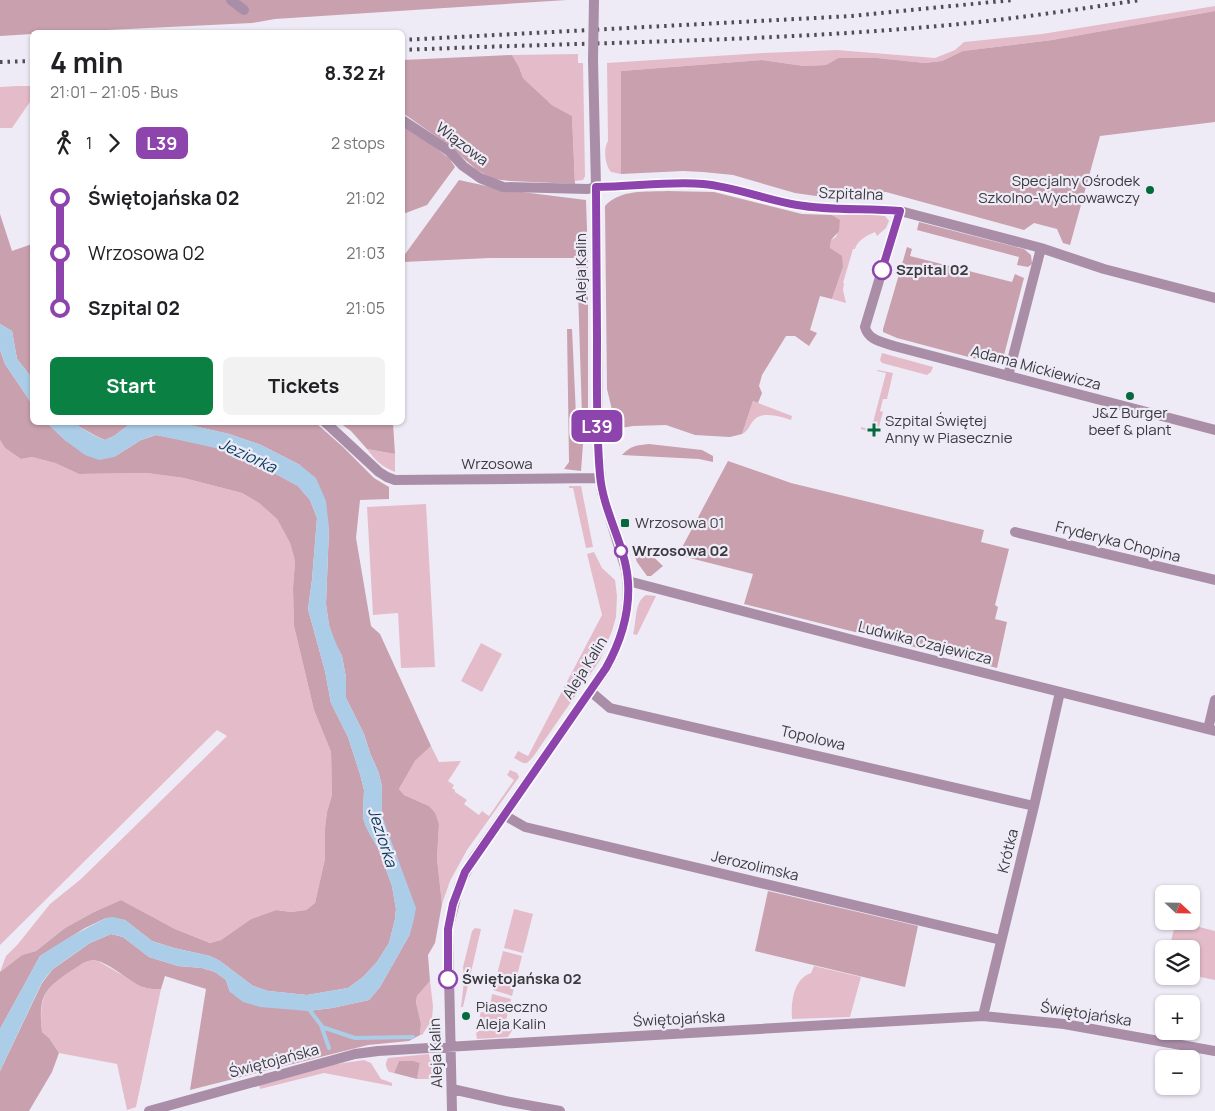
<!DOCTYPE html>
<meta charset="utf-8">
<style>
body{margin:0;font-family:Manrope,sans-serif;background:#f2f2f2;color:#202124;height:100vh;display:flex;flex-direction:column;font-size:19px;white-space:nowrap}
*{box-sizing:border-box;margin:0}
p{font-size:16px;color:#757577}
.icon{flex:none;width:28px;height:28px;fill:none;stroke:currentColor;stroke-width:2;stroke-linecap:round;stroke-linejoin:round}
.map{position:relative;flex:1;overflow:hidden}
.drawer{position:absolute;left:30px;top:30px;width:375px;height:395px;display:flex;flex-direction:column;background:#fff;border-radius:8px;box-shadow:0 1px 4px #0004}
.drawer>*{flex:none}
.badge{padding:0 10px;border-radius:8px;font-size:18px;line-height:32px}
.needle{width:32px;rotate:112deg}
.tools{position:absolute;left:1155px;top:885px;display:grid;gap:10px}
.tools a{display:grid;place-items:center;width:45px;height:45px;border-radius:8px;background:#fff;box-shadow:0 1px 4px #0004;font-size:25px}
.map>.badge{position:absolute;translate:-50% -50%;box-shadow:0 0 0 2px #fff}
.legs{display:flex;align-items:center;gap:8px;height:55px;padding:0 20px;font-size:16px}
.legs p{margin-inline-start:auto}
.summary{display:flex;align-items:center;justify-content:space-between;height:85px;padding:0 20px}
h1{font-size:28px;font-weight:700;line-height:38px}
.primary-button{display:flex;gap:10px;margin-top:auto;padding:10px 20px}
.primary-button a{flex:1;height:58px;border-radius:8px;background:#0b8043;color:#fff;font-size:20px;font-weight:700;line-height:58px;text-align:center}
.primary-button a+a{background:#f2f2f2;color:#202124}
ul{padding:0 20px;list-style:none}
li{display:flex;align-items:center;gap:18px;height:55px;font-size:19px}
li i{display:grid;place-items:center;width:8px;height:100%;margin:0 6px;background:currentColor}
li i::after{content:'';width:12px;height:12px;margin:-6px;border:4px solid;border-radius:50%;background:#fff}
li p{margin-inline-start:auto}
li:first-child i{background:linear-gradient(#0000 50%,currentColor 0)}
li:last-child i{background:linear-gradient(currentColor 50%,#0000 0)}
.map>svg:first-child{display:block}
.green{fill:#e4bcc9}
.forest{fill:#c9a0ad}
.water{fill:#accde8}
.lines{fill:none;stroke-linecap:round;stroke-linejoin:round}
.stream{stroke:#accde8;stroke-width:4}
.street{stroke:#aa8ea8;stroke-width:10}
.rail{stroke:#4e4d53;stroke-width:4;stroke-dasharray:2.5 5;stroke-linecap:butt}
.street-bridge{stroke:#aa8ea8;stroke-width:10}
.line-1-casing{stroke:#fff;stroke-width:11}
.line-1{stroke:#8e44ad;stroke-width:8}
.poi-dot{fill:#05693d;stroke:#eeebf7;stroke-width:2}
.stop-1-dot{fill:#fff;stroke:#8e44ad;stroke-width:2.5}
.labels{text-anchor:middle;stroke-width:4.5;stroke-linejoin:round;paint-order:stroke}
.street-label{font-size:15px;fill:#3b3a3f;stroke:#eeebf7}
.poi-label{font-size:15px;fill:#3b3a3f;stroke:#eeebf7;text-anchor:start}
.stop-label{font-size:15px;font-weight:bold;fill:#3b3a3f;stroke:#eeebf7;text-anchor:start}
.water-label{font-size:16px;font-style:italic;fill:#003b5e;stroke:#eeebf7}
</style>
<div class="map">
<svg width="1215" height="1111" viewBox="0 0 1215 1111">
<rect width="100%" height="100%" fill="#eeebf7"/>
<path class="green" d="M1215,6V11L1052,40L963,51L942,61L925,63L877,58H838L826,65L804,66L762,60L621,71V174L611,172C605,165 603,149 608,141L607,63L763,53L837,50L935,58L955,50L964,42L1042,34Z
M578,54V63H583L585,176L583,180L575,181L572,116L552,105L523,78L519,67L512,55Z
M17,86H32V99L12,128H0V87Z
M832,215H880L885,216L889,221L886,228L877,236L875,232C866,236 858,240 855,249H853L843,283H844L843,290L846,303L832,299L843,267L830,248L831,240L836,237L840,221Z
M882,353L933,367L931,372L927,375L882,363L880,360Z
M878,370L893,373L887,399H883L880,411L883,412L877,434L861,429V427L871,430L886,373L877,371Z
M753,401L792,416L791,420C782,417 763,411 755,419C750,423 749,431 742,434Z
M0,440L5,448L21,459L32,457L55,463L79,474L147,473L184,478L242,493L259,503L277,519L290,543L295,561L293,588L294,626L314,710L331,752L332,795L327,812L325,828V859L315,903L306,910L291,912L276,910L251,919L221,940L210,943L175,929L121,900L94,912L65,928L36,951L22,955L0,972L6,956L18,944L50,904L81,879L227,736L217,730L0,945Z
M367,449L395,454V472C382,467 375,460 367,449Z
M569,486H581L593,547L586,548L573,488H569Z
M426,504L435,667L401,668L398,613L373,615L367,507Z
M594,552L602,568L615,580L617,596L616,617L612,631L600,660L533,757L527,763H523L514,758L518,751L528,756L602,615L587,554Z
M646,595L656,596L637,635L633,634C637,621 634,602 646,595Z
M481,643L502,654L482,692L461,681Z
M431,746L439,762L461,761L448,781L454,785L452,788L455,790V792L467,800L464,804L479,815L482,811L489,816L514,780L507,775L510,770L517,773L519,777L467,850L450,881L442,904L437,859L439,824L429,806L404,795L399,789L415,761Z
M514,909L533,914L523,953L504,948Z
M1176,921L1215,931V980L1191,975V949H1169Z
M475,928L481,929L463,1007H461L464,981L463,967L472,931Z
M503,951L522,956L512,996L493,990Z
M88,960L98,961L145,988L161,989L136,1107L127,1110L117,1064L59,1053L49,1038L42,1032C37,986 53,982 88,960Z
M814,966L861,977L850,1017L792,1019C791,1003 793,979 811,973Z
M430,981L433,1006L432,1020L422,1035H420L421,1024L416,1004L417,996Z
M492,994L511,999L505,1025L480,1027L477,1025L481,1012L489,1013Z
M513,1029L508,1037L477,1039L476,1033L479,1031Z
M429,1054L430,1060H435C439,1067 441,1078 437,1086H435V1081L432,1079H417L420,1063L414,1061H399L394,1073L389,1072C385,1066 385,1064 388,1058Z
M364,1060L371,1063L381,1079L392,1083V1086L324,1073L260,1089L259,1084L330,1065Z"/>
<path class="forest" d="M0,0H567L275,19L252,23L65,32H32V34L0,36Z
M1215,11V122L1100,136L1070,245L1063,243L1057,229L1034,223L1024,230L886,192L816,196L795,193L733,175L703,172L683,171L621,174V71L762,60L804,66L826,65L838,58H877L925,63L942,61L963,51L1052,40Z
M512,55L519,67L523,78L552,105L572,116L575,184L511,181L493,179L477,170L448,145L403,113V60Z
M403,124L449,158L455,167L427,205L403,214Z
M459,180L505,190L586,200L588,260V412L585,413L582,416L577,258H490L403,262V257Z
M667,191L714,192L802,214L832,215L840,220L839,231L831,240L830,248L842,256L843,267L832,299L820,296L810,330L817,333L809,346L795,336H786L762,375L759,386L762,393L758,403L753,401L742,434L730,437L695,435L666,425L633,426L621,428L613,438L608,435L607,417H610L612,410L607,389L605,206C620,189 646,192 667,191Z
M0,214L12,251L32,244V378L17,359L12,331L0,324Z
M919,222L1024,249L1031,255L1032,264L1028,267L1017,265L1019,257L917,230Z
M907,247L912,249L910,256L1012,282L1015,274L1024,278L1003,359L1001,364H995L897,338L883,332V329Z
M567,329H572L577,437L578,441L583,444L581,471L564,469L569,462Z
M0,350L5,364L32,404V422L47,423L66,441L114,457L141,440L156,435L197,443L225,450L265,468L298,486L310,500L317,518L312,580L308,609L325,671L331,703L348,737L360,774L364,790L363,817L366,827L379,850L392,886L396,909L395,919L389,943L377,962L363,977L348,988L307,995L268,991L253,986L220,961L210,956L174,948L152,941L125,920L106,918L85,928L40,956L0,1029V972L22,955L36,951L65,928L94,912L121,900L175,929L210,943L221,940L251,919L276,910L291,912L306,910L315,903L325,859V828L327,812L332,795L331,752L314,710L294,626L293,588L295,561L290,543L277,519L259,503L242,493L184,478L147,473L79,474L55,463L32,457L21,459L5,448L0,440Z
M73,423H131L114,436L105,440L96,436Z
M181,423H316L343,447L374,478L389,487V499L360,500L356,538L371,626L380,634L431,746L415,761L399,789L404,795L429,806L435,813L439,824L437,859L442,904L435,943L428,955L430,981L417,996L416,1003L421,1024L420,1035L409,1041L368,1045L190,1090L206,989L165,976L161,989C156,989 150,989 146,988C132,984 114,966 98,961C88,958 82,964 74,969C44,988 38,996 42,1032L49,1038L59,1053L52,1072L29,1111H0V1071L42,983L53,969L90,943L111,934L123,937L149,957L178,966L202,968L215,972L226,980L230,992L308,1011L332,1008L369,1000L380,987L410,934L382,815V786L378,771L370,753L364,734L346,698V678L342,656L334,641L329,625L326,604L329,528L300,465L261,445L229,434Z
M340,423H393L395,454L367,449L351,431Z
M649,444L702,450L713,456V462L699,459L622,455C630,446 637,445 649,444Z
M728,461L791,483L984,530L981,542L1009,549L995,605L998,607L995,619L1007,622L997,668L744,604L753,574L678,555Z
M640,544L663,566L651,576H647L637,562L633,551Z
M768,891L918,926L905,987L755,951Z
M399,1061H414L420,1063L417,1079L394,1073Z"/>
<path class="water" d="M0,324L12,331L17,359L32,378V404L5,364L0,350Z
M47,423H73L95,436L105,440L114,436L131,423H181L229,434L261,445L300,465L316,478L326,501L329,528L326,604L329,625L335,641L342,656L346,678V698L364,734L370,753L378,771L382,786V816L416,908L414,919L410,934L396,959L380,987L369,1000L332,1008L308,1011L260,1007L243,1002L230,992L226,980L215,972L202,968L178,966L149,957L123,937L111,934L90,943L68,958L53,969L42,982L0,1071V1029L40,956L68,938L106,918L113,917L125,920L152,941L174,948L210,956L220,961L253,986L269,991L307,995L348,988L363,977L377,962L389,943L395,919L396,909L392,886L379,850L366,827L363,817L364,790L360,774L348,737L331,703L325,671L308,609L312,580L317,518L310,500L298,486L265,468L225,450L156,435L141,440L114,457L99,460L85,455L66,441Z"/>
<g class="lines">
<path class="stream" d="M308,1008L321,1025L329,1048
M322,1027L355,1038L413,1037"/>
<path class="street" d="M231,0L244,10
M402,120L449,151L463,166L480,178L503,187L588,189L596,187C632,187 668,181 703,184C736,187 765,200 797,205C831,211 866,208 900,211L1041,248L1104,269L1215,298
M900,211L865,327C868,340 882,342 894,346L1215,430
M1008,376L1041,248
M325,422L379,472L387,477L395,480L600,478
M1015,532L1215,580
M628,581L865,643L1215,731
M590,691L610,708L1034,806
M1208,729L1215,700
M504,815L525,827L1001,940
M983,1016L1034,806L1060,692
M452,1089L505,1101L560,1111
M149,1111L355,1054L378,1051L983,1016L1064,1024L1215,1051
M452,1111L448,929L459,886L473,859L606,669C623,637 632,605 626,570L602,492L598,447L596,187L593,60"/>
<path class="rail" d="M402,40L852,16L1012,0
M402,50C588,42 775,42 960,24C1020,18 1080,9 1140,0
M0,62L32,61"/>
<path class="street-bridge" d="M593,60L594,0"/>
</g>
<g class="lines">
<g class="line-1-casing">
<path id="line-1" d="M448,979V929L453,904L465,872L606,668C621,641 630,613 628,582C626,546 603,512 600,475C596,430 597,384 597,339C597,288 596,237 596,187C632,187 668,181 703,184C736,187 765,200 797,205C831,211 866,208 900,211L882,270"/>
</g>
<use href="#line-1" class="line-1"/>
</g>
<g class="poi-dot">
<circle cx="1150" cy="190" r="5"/>
<circle cx="1130" cy="396" r="5"/>
<path d="M871.5 422.5h5v5h5v5h-5v5h-5v-5h-5v-5h5z"/>
<rect x="620" y="518" width="10" height="10" rx="2.5"/>
<circle cx="466" cy="1016" r="5"/>
</g>
<g class="stop-1-dot">
<circle cx="882" cy="270" r="9"/>
<circle cx="621" cy="551" r="6"/>
<circle cx="448" cy="979" r="9"/>
</g>
<g class="labels">
<g class="street-label">
<text transform="translate(462 144) rotate(37)" y="5">Wiązowa</text>
<text transform="translate(851 194) rotate(2)" y="5">Szpitalna</text>
<text transform="translate(581 268) rotate(-90)" y="5">Aleja Kalin</text>
<text transform="translate(1036 368) rotate(15)" y="5">Adama Mickiewicza</text>
<text x="497" y="469">Wrzosowa</text>
<text transform="translate(1118 542) rotate(14)" y="5">Fryderyka Chopina</text>
<text transform="translate(925 643) rotate(14)" y="5">Ludwika Czajewicza</text>
<text transform="translate(585 668) rotate(-58)" y="5">Aleja Kalin</text>
<text transform="translate(813 738) rotate(13)" y="5">Topolowa</text>
<text transform="translate(1008 851) rotate(-76)" y="5">Krótka</text>
<text transform="translate(755 866) rotate(13)" y="5">Jerozolimska</text>
<text transform="translate(1086 1014) rotate(9)" y="5">Świętojańska</text>
<text transform="translate(679 1019) rotate(-3)" y="5">Świętojańska</text>
<text transform="translate(436 1053) rotate(-92)" y="5">Aleja Kalin</text>
<text transform="translate(274 1061) rotate(-15)" y="5">Świętojańska</text>
</g>
<g class="poi-label">
<text x="1140" y="186" text-anchor="end">Specjalny Ośrodek<tspan x="1140" dy="17">Szkolno-Wychowawczy</tspan></text>
<text x="1130" y="418" text-anchor="middle">J&amp;Z Burger<tspan x="1130" dy="17">beef &amp; plant</tspan></text>
<text x="885" y="426">Szpital Świętej<tspan x="885" dy="17">Anny w Piasecznie</tspan></text>
<text x="635" y="528">Wrzosowa 01</text>
<text x="476" y="1012">Piaseczno<tspan x="476" dy="17">Aleja Kalin</tspan></text>
</g>
<g class="stop-label">
<text x="896" y="275">Szpital 02</text>
<text x="632" y="556">Wrzosowa 02</text>
<text x="462" y="984">Świętojańska 02</text>
</g>
<g class="water-label">
<text transform="translate(248 455) rotate(25)" y="6">Jeziorka</text>
<text transform="translate(383 837) rotate(72)" y="6">Jeziorka</text>
</g>
</g>
</svg>
<div class="tools">
<a><svg class="needle" viewBox="-14 -14 28 28"><path d="M0-13l5 13h-10z" fill="#e53935"/><path d="M0 13l5-13h-10z" fill="#757577"/></svg></a>
<a><svg class="icon" aria-label="layers" viewBox="0 0 24 24"><path d="M12 4l9 5-9 5-9-5zM3 14l9 5 9-5"/></svg></a>
<a>+</a>
<a>−</a>
</div>
<b class="badge" style="left:597px;top:426px;background:#8e44ad;color:#fff">L39</b>
<section class="drawer">
<div class="summary"><div><h1>4 min</h1><p>21:01 – 21:05 · Bus</p></div><b>8.32 zł</b></div>
<div class="legs"><svg class="icon" aria-label="walk" viewBox="0 0 24 24"><circle cx="13" cy="4" r="2"/><path d="M13 8l-2 6 4 7M11 14l-3 7M7 12l3-4h3l4 4"/></svg>1<svg class="icon" aria-label="forward" viewBox="0 0 24 24"><path d="M9 5l7 7-7 7"/></svg><b class="badge" style="background:#8e44ad;color:#fff">L39</b><p>2 stops</p></div>
<ul>
<li><i style="color:#8e44ad"></i><b>Świętojańska 02</b><p>21:02</p></li>
<li><i style="color:#8e44ad"></i><span>Wrzosowa 02</span><p>21:03</p></li>
<li><i style="color:#8e44ad"></i><b>Szpital 02</b><p>21:05</p></li>
</ul>
<div class="primary-button"><a>Start</a><a>Tickets</a></div>
</section>
</div>
